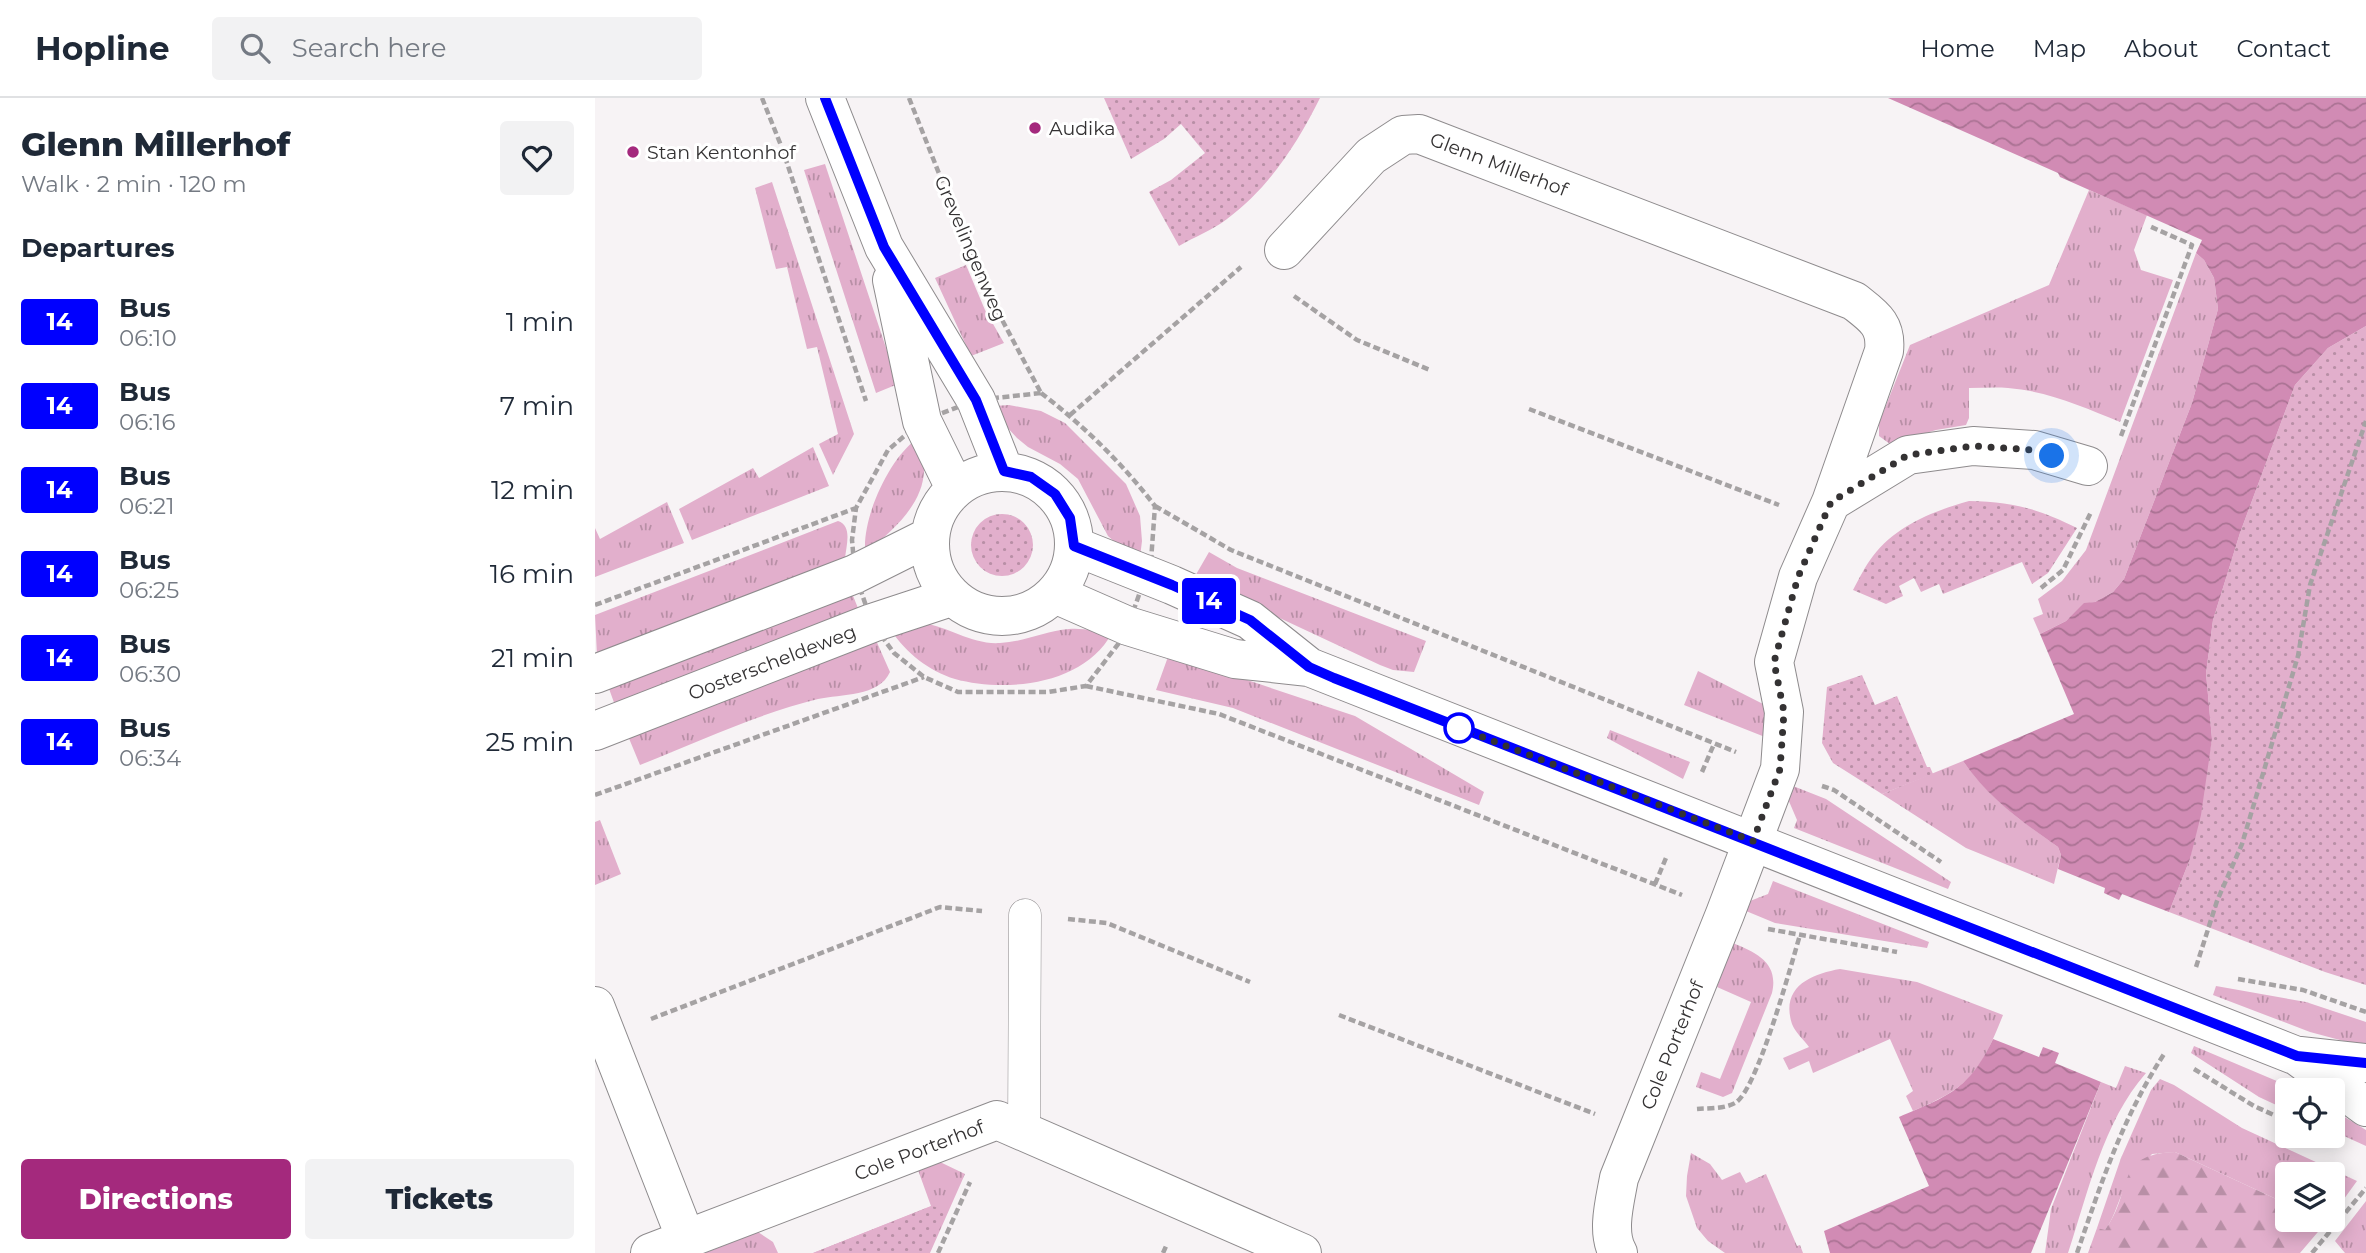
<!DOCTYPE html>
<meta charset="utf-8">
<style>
body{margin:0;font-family:Montserrat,sans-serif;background:#f2f2f3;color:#1f2937;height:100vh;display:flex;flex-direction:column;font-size:26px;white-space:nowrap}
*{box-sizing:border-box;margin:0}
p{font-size:23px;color:#747a83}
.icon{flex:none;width:38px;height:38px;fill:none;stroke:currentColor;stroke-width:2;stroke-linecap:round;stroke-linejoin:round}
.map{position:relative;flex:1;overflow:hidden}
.panel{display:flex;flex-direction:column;background:#fff;width:595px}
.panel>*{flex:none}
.badge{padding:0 14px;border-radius:5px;font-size:24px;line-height:46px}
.controls{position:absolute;left:1680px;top:980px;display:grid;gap:14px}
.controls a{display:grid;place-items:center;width:70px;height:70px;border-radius:7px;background:#fff;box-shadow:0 4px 18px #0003;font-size:35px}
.you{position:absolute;width:35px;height:35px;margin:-18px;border:5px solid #fff;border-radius:50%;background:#1a73e8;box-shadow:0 0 0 10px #1a73e833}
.map>.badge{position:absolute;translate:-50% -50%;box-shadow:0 0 0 4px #fff}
h2{padding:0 21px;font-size:26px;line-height:63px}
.round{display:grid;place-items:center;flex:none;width:74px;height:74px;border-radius:7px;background:#f2f2f3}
.overview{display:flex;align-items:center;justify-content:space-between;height:119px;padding:0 21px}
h1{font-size:33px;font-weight:800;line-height:52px}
.primary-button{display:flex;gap:14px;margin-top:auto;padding:14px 21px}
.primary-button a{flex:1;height:80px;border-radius:7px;background:#a4297d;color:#fff;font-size:28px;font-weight:800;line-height:80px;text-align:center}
.primary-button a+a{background:#f2f2f3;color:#1f2937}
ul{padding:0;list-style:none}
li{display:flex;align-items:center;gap:21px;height:84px;padding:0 21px}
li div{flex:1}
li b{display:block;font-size:26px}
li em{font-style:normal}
li .badge{min-width:77px;font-weight:700;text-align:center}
header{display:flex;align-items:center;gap:42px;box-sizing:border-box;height:98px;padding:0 35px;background:#fff;border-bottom:2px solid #e0e1e3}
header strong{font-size:33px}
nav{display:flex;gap:38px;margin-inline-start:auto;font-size:24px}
.search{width:490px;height:63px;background:#f2f2f3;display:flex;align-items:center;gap:18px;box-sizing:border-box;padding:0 24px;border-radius:7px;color:#747a83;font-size:26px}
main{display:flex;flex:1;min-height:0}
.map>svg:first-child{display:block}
.grass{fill:url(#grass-tufts)}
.forest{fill:url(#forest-firs)}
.park{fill:url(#park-dots)}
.water{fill:url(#water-waves)}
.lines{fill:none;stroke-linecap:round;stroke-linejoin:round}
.lane-casing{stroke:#8e8b8d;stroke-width:33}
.street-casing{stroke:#8e8b8d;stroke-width:40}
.secondary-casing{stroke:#8e8b8d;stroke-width:40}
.path{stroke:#a5a2a3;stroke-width:4.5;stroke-dasharray:7 3.5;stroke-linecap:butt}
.lane{stroke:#fff;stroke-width:32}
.street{stroke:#fff;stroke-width:38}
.secondary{stroke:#fff;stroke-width:38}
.line-casing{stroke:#fff;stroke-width:16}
.line{stroke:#00f;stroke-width:10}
.walk{stroke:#343233;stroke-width:7;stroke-dasharray:0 12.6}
.poi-dot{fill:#a4297d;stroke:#fff;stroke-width:2.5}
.stop-dot{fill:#fff;stroke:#00f;stroke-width:3.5}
.labels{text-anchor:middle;stroke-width:6;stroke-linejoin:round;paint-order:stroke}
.poi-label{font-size:19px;fill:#343233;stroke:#fff;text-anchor:start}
.street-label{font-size:19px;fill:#343233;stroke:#fff}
</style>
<header>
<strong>Hopline</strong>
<div class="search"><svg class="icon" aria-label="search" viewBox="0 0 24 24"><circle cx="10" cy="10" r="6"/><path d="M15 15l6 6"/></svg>Search here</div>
<nav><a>Home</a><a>Map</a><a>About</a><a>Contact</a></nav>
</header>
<main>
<section class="panel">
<div class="overview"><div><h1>Glenn Millerhof</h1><p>Walk · 2 min · 120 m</p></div><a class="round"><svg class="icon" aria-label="heart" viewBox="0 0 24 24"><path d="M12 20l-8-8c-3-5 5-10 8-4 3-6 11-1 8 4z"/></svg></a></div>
<h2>Departures</h2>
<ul>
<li><span class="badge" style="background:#00f;color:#fff">14</span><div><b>Bus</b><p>06:10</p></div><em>1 min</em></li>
<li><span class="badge" style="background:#00f;color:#fff">14</span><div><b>Bus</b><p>06:16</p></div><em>7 min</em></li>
<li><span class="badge" style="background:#00f;color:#fff">14</span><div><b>Bus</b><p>06:21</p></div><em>12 min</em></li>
<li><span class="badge" style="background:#00f;color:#fff">14</span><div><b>Bus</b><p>06:25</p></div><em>16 min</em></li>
<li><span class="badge" style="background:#00f;color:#fff">14</span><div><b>Bus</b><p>06:30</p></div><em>21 min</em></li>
<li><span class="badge" style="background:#00f;color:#fff">14</span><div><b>Bus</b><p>06:34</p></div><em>25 min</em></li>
</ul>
<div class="primary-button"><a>Directions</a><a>Tickets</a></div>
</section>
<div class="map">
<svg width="1771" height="1155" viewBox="0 0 1771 1155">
<defs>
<pattern id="grass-tufts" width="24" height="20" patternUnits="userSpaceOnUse" patternTransform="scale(1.75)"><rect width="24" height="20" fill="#e2afcc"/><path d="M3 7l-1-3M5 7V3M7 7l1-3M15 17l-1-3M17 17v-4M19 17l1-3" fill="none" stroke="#b88fa6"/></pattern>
<pattern id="forest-firs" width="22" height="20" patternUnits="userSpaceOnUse" patternTransform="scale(1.75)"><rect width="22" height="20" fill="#e2afcc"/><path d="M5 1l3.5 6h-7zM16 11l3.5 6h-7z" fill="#b88fa6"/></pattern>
<pattern id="park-dots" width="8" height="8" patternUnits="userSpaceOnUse" patternTransform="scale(1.75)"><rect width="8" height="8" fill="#e2afcc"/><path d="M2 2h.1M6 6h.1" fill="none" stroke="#b88fa6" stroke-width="1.8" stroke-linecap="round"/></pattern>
<pattern id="water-waves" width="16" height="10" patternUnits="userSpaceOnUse" patternTransform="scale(1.75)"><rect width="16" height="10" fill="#d18bb4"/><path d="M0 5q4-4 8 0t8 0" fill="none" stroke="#aa7293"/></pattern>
</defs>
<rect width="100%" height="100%" fill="#f7f3f5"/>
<path class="grass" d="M230,66L303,286L281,295L209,72Z
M177,84L259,336L238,377L224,346L243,336L222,249L212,251L192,169L181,171L160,90Z
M1494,92L1552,117L1539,152L1546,172L1578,182L1525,324C1489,309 1452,293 1413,290C1400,289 1387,290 1374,290V320L1371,327L1341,332L1295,346L1284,338V325L1315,247L1454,187Z
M1601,155L1609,162L1619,180L1623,211L1597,305L1529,481L1518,494L1500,504L1489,506L1471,523L1445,536L1438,520L1448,516L1443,501L1467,483L1491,452Z
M371,167L390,212L409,245L376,258L340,180Z
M414,307L446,313L470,325L531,386L545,418L547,443L545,459L523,447L513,438L483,381L465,366L433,349L422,340L411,328L399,308Z
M323,340C325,350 330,363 329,373C328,406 297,434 273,452L270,450C269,416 295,359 323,340Z
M218,349L234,388L97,442L84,411L158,370L164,380Z
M72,404L89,445L0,479V430L5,441Z
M243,423C258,428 251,448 250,461L2,558L0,517Z
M614,454L642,470L831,543L819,574L798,572L785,567L599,480Z
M256,493L265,515L21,610L13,588Z
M328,525C354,529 378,547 405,545C429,544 450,533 474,531C488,530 502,533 517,535C489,587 411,595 360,581C334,573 311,555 296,532Z
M280,540L295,574C284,599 246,596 223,601C162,616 103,644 45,667L33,638Z
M574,556L760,618L889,694L884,707L638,610L561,592Z
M1103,573L1172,608L1170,639L1089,607Z
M1015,632L1095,664L1088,681L1012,640Z
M1368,663C1397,703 1424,721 1463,749L1466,757L1459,786L1371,750L1287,696Z
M1198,688L1231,701L1356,784L1353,791L1199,730L1202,722L1193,701Z
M5,722L26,776L0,787V724Z
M1178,783L1334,844L1332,850L1180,825L1151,813L1155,803L1173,796Z
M1138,845C1162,855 1184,865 1177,895L1137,995L1128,999L1101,989L1106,974L1125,981L1156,904L1122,889Z
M1245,871L1322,884L1408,917C1385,975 1375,989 1318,1013L1311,998L1318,993L1295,941L1218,975L1214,963L1194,972L1188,960L1214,949C1209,942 1200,934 1197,926C1185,889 1216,876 1245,871Z
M1621,888L1711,904L1771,924V949L1715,934L1618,897Z
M1599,948L1703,992H1692V1012L1664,999L1596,955Z
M1530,968L1551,975C1508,1024 1493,1095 1473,1155H1450L1456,1111L1506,984L1521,990Z
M1565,981L1579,987L1647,1030L1762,1083L1738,1116V1076H1692V1106L1580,1054L1557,1056C1547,1068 1533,1082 1527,1096C1521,1109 1519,1120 1510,1132L1505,1133L1502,1130L1526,1060L1556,992Z
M1738,1012L1771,1032V1048L1738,1033Z
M1096,1055L1115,1066L1127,1082L1145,1074L1151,1085L1171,1076L1202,1148L1205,1147L1208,1155H1130L1113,1143L1102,1130L1091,1098L1092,1078Z
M345,1064L370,1076L335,1155H218L336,1108L323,1072Z
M1771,1103V1155H1750L1740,1143Z
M163,1134L178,1144L183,1155H110Z"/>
<path class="forest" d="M1580,1054L1692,1106V1122H1724L1728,1128L1705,1155H1493L1502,1130L1510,1132C1539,1093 1518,1056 1580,1054Z"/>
<path class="park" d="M509,0H725C702,46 674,90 632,121C618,132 599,139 584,148L554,94L576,82L610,55L586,26L569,41L536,61Z
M1771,228V887L1730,874L1574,814L1595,761L1617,641L1611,575L1618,522L1645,435L1700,287L1733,250Z
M1374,403C1418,404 1442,410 1482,430L1453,475L1437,486L1427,464L1348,496L1344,486L1326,494L1319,480L1304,488L1308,498L1291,506L1258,492C1264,481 1270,468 1278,458C1301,428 1338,413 1374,403Z
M376 447a31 31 0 1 1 62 0a31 31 0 1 1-62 0Z
M1267,577L1280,607L1302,598L1332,669H1335L1338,676L1287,696L1238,665L1227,645L1232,589Z
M337,1108L353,1113L333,1155H218Z"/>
<path class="water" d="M1293,0H1771V228L1733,250L1700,287L1645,435L1618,522L1611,575L1617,641L1606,717L1595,761L1574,814L1527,796L1524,802L1509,795L1510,790L1463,771L1466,757L1463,749C1425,722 1395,702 1368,663L1479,616L1445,536L1471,523L1489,505L1500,504L1518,494L1529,481L1597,305L1623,211L1619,180L1609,162L1601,155L1607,142L1465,79L1463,75Z
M1398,941L1444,959L1448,949L1464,955L1460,965L1506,984L1436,1155H1235L1229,1133L1334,1088L1304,1019C1353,998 1374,992 1398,941Z"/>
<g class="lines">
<g class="lane-casing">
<path id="lane" d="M429,1034L430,817"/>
</g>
<g class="street-casing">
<path id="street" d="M689,152L776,58L808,37L824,36L1259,203C1278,218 1292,226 1289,253L1236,404L1203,479L1179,564L1189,614L1185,671L1130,816L1024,1080C1020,1103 1011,1134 1023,1155
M1236,404L1313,357L1378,348L1439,352L1493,368
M0,908L91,1141
M55,1155L402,1022L707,1155"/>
</g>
<g class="secondary-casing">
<path id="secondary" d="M230,0L289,149L381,302L409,373
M297,182L327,323L360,390
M335 446a72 72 0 1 1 144 0a72 72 0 1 1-144 0Z
M479,448L577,487L655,522L714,569
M460,496L533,528L640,561L714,569L1702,958L1771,1009
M0,576L260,476L334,439
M0,633L277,525L356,499
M1705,958L1771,965"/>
</g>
<path class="path" d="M167,0L187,50L271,303
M314,0L388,186L446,295
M699,198L762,242L835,272
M446,295C489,328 527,365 560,408L556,463L533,528L527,541L491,588L453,594H363L329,579L299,555L277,525L260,476L257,442L261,410L293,352L327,323L381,302Z
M934,311L1184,407
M475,317L646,169
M1526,338L1597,147L1554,128
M560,408L636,452L1141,654
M1446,490L1468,472L1496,414
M0,507L261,410
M491,588L624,616L1087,797
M1107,674L1119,646
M1227,688L1239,692L1346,764
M0,697L329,579
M1060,786L1071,760
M473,821L512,825L655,884
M1173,831L1302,854
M1601,869L1622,803L1647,746L1703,558L1715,487L1771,323
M1643,881L1708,892L1771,914
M744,917L1000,1016
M56,921L345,809L387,813
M1599,971L1659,1008L1692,1023
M1102,1011C1114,1010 1129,1011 1140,1005C1162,993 1196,867 1205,837
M343,1155L375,1084
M568,1155L572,1146
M1482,1155C1507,1083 1527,1021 1569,956
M1717,1155L1771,1090"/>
<use href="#lane" class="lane"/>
<use href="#street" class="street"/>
<use href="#secondary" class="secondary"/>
</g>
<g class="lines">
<g class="line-casing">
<path id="line" d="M230,0L289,149L381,302L409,373L436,379L460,396L475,420L479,448L577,487L655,522L714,569L739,580L1702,958L1771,965"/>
</g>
<use href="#line" class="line"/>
<path class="walk" d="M864,630L1158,743L1185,671L1189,614L1179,564L1203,479L1236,404L1313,357L1378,348L1439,352L1457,358"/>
</g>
<g class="poi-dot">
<circle cx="440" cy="30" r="7"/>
<circle cx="38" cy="54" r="7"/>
</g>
<circle class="stop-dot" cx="864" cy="630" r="14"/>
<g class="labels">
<g class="poi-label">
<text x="454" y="37">Audika</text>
<text x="52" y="61">Stan Kentonhof</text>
</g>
<g class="street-label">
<text transform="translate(904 66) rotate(21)" y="7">Glenn Millerhof</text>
<text transform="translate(376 150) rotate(67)" y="7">Grevelingenweg</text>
<text transform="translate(177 564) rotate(-21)" y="7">Oosterscheldeweg</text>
<text transform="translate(1077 947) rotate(-68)" y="7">Cole Porterhof</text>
<text transform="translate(324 1052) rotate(-21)" y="7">Cole Porterhof</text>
</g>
</g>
</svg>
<div class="controls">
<a><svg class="icon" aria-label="locate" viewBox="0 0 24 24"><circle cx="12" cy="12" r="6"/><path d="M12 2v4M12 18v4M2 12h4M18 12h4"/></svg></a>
<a><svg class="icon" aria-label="layers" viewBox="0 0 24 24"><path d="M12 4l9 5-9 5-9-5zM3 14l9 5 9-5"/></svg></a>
</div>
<div class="you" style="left:1457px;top:358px"></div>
<b class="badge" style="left:614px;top:503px;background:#00f;color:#fff">14</b>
</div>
</main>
